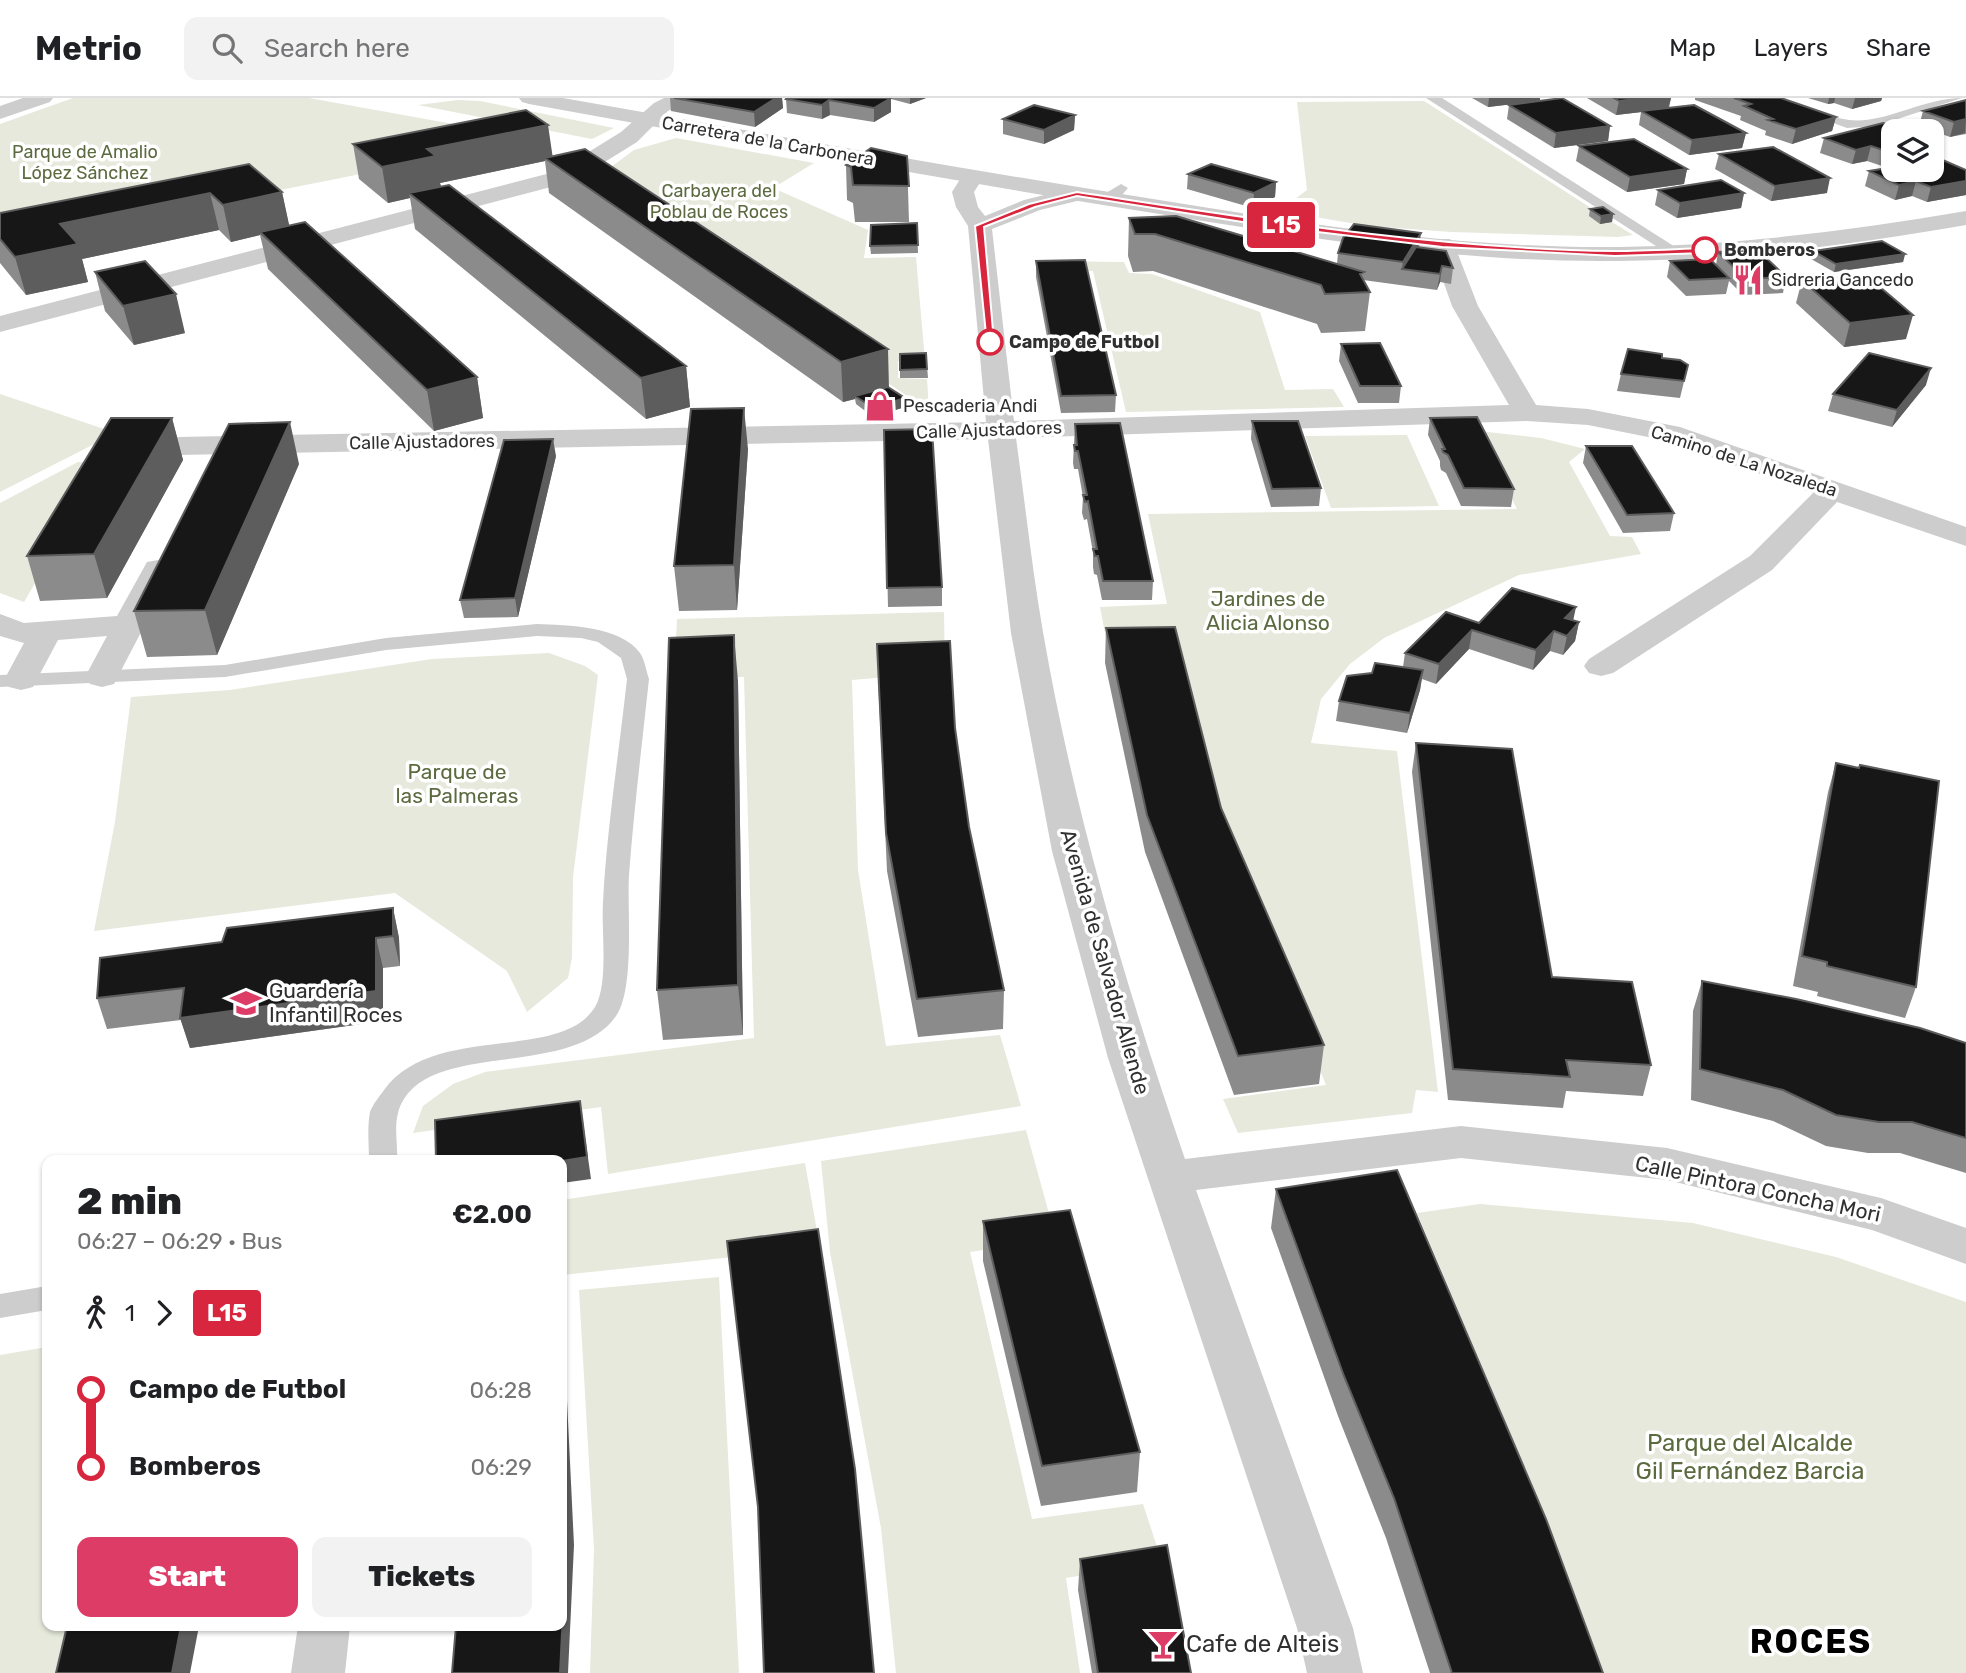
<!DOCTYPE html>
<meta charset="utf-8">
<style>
body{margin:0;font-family:Rubik,sans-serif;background:#f2f2f2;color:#202124;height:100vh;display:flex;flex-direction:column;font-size:26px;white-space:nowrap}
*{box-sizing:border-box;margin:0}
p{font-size:23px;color:#757577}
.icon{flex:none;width:38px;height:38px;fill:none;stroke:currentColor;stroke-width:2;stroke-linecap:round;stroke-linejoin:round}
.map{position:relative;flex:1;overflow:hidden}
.panel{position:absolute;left:42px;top:1057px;width:525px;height:476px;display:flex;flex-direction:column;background:#fff;border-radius:14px;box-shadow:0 2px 5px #0004}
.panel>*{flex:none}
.badge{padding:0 14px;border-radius:5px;font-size:24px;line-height:46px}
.controls{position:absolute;left:1881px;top:21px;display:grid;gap:14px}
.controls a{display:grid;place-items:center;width:63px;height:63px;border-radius:14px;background:#fff;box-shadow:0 2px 5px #0004;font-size:35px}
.map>.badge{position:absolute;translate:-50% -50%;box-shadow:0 0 0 4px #fff}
.legs{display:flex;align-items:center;gap:10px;height:77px;padding:0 35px;font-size:23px}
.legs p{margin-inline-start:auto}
.headline{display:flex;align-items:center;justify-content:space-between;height:119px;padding:0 35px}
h1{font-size:38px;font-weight:800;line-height:52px}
.cta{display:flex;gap:14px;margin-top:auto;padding:14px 35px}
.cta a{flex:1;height:80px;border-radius:14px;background:#dd3c66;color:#fff;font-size:28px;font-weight:800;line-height:80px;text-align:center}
.cta a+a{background:#f2f2f2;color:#202124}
ul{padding:0 35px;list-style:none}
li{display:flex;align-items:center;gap:24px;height:77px;font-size:26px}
li i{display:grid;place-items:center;width:10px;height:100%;margin:0 9px;background:currentColor}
li i::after{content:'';width:18px;height:18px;margin:-9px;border:5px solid;border-radius:50%;background:#fff}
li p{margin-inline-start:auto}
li:first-child i{background:linear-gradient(#0000 50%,currentColor 0)}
li:last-child i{background:linear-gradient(currentColor 50%,#0000 0)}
header{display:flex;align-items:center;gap:42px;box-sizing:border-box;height:98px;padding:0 35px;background:#fff;border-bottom:2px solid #e0e0e0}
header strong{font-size:33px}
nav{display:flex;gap:38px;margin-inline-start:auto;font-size:24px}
.search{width:490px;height:63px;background:#f2f2f2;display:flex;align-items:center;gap:18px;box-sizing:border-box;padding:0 24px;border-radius:14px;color:#757577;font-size:26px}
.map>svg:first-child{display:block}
.green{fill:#e6e9dc}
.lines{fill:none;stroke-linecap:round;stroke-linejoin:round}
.service{fill:#cdcdcd;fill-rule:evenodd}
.pedestrian{fill:#cdcdcd;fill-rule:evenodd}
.minor{fill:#cdcdcd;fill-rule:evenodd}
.tertiary{fill:#cdcdcd;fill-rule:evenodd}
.wall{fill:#8b8b8b}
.shaded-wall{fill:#5d5d5d}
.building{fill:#171717;stroke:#5d5d5d;stroke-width:2}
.line-1{fill:#d7263d;stroke:#fff;stroke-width:2}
.stop-1-dot{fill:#fff;stroke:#d7263d;stroke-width:3.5}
.labels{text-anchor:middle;stroke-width:7;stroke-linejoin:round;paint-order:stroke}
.far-street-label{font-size:18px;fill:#303030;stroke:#fff}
.far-park-label{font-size:18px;fill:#5b6a3f;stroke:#fff}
.far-stop-label{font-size:18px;font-weight:bold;fill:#303030;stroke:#fff;text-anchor:start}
.far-poi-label{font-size:18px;fill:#303030;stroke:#fff;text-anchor:start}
.park-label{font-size:21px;fill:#5b6a3f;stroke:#fff}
.street-label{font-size:21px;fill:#303030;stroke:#fff}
.poi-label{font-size:21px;fill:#303030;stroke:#fff;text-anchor:start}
.near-park-label{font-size:24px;fill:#5b6a3f;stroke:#fff}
.near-poi-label{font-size:24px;fill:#303030;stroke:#fff;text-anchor:start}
.near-district-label{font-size:33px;font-weight:bold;letter-spacing:2px;fill:#000;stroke:#fff}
</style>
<header>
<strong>Metrio</strong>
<div class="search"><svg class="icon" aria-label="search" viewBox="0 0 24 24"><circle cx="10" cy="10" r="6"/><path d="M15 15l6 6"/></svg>Search here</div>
<nav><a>Map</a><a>Layers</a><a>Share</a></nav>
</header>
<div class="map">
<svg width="1966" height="1575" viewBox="0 0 1966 1575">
<rect width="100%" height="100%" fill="#fff"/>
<path class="green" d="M73,0H309L536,41L0,148V26Z
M458,2L480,3L614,30L592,41L418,7Z
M1424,3L1602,117L1600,125L1612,124L1633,137L1618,139L1452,134L1368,128L1279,113L1307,92L1297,4Z
M676,40L814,65L773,90L868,132L864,160L916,159L925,263H898V280L927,281L929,313L592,83L634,52Z
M1037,163L1124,164L1129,175L1152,176L1260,214L1285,292L1333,291L1344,309L1126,314L1093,173L1039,174Z
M0,296L116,335L0,394Z
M1478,333L1541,340L1585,351L1569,364L1610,438L1632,439L1641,456L1519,477L1384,540L1350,566L1321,601L1311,645L1397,653L1438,994L1416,992L1412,1015L1238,1035L1223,1001L1326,987L1228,746L1110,561L1100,509L1167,506L1148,416L1517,411Z
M1407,337L1439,408L1331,410L1305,338Z
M78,364L105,365L24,504L0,495V405Z
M944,514L945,574L852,582L858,772L886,948L1000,937L1021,1008L608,1076L601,1009L413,1035L423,1008L453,986L485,974L754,940L744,579L674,581L677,521Z
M549,555L585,568L598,577L573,779L572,860L568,880L527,914L507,873L395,795L94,833L115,724L131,599L230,592L432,561Z
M1026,1032L1056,1141L970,1154L1032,1421L1143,1406L1162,1464L1066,1480L1080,1575H896L881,1430L830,1154L821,1063Z
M805,1065L820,1150L562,1177V1102Z
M1480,1106L1693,1125L1836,1159L1966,1204V1575H1601L1534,1391L1417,1115Z
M719,1179L739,1575H590L594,1451L579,1192Z
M47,1249V1528H77L66,1575H0V1257Z"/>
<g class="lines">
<path class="service" d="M1426,0H1442L1683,154L1680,157H1670Z
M1764,0C1795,0 1819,18 1849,22C1885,26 1923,0 1962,0L1876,28L1847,30Z
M1121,86L1128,90C1122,98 1111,107 1101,104L1099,101L1101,98Z
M537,526C567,527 621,528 640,555C645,562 646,573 649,581C642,646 634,711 629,777C627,812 635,891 616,918C570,984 420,938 398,1015C394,1030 398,1047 397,1062H369C369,1047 367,1030 370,1014C373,1006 379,999 384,992C433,924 561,965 595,909C609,885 601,832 603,804C607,729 619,655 627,581L621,560L598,544L581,540L537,538L386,552L225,579L0,589V577L225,567L386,540Z
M47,1188V1212L0,1220V1196Z"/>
<path class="pedestrian" d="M298,1528H350L345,1575H291Z"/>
<path class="minor" d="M23,0H53L50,4L0,21V8Z
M664,0H691L688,4L668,13L637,44L574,83L0,234V218L558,73L621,34L654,5Z
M972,73L980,75L983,80L974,94L978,109L985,118L1024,102L1077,89L1085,91L1088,96L1085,101L1040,112L992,131L1014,323L1509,307L1452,208L1430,146L1434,141H1450L1454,146L1478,208L1536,307L1588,311L1680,329L1966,429V448L1837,404L1772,472L1613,575L1601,578L1589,575L1584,568L1589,561L1750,458L1813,395L1663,342L1588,327L1527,323L1016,340C1025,405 1032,470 1043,534C1074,713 1126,889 1185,1061L1461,1028L1667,1050L1881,1100L1966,1130V1166L1872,1132L1667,1082L1461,1060L1196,1092L1353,1530L1363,1575H1307L1297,1530L1108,960L1052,753L1011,535L988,341L126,358L116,355L112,349L116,343L126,340L986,324L968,128L956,109L952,94L964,75Z
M158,462L169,464L174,471L114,586L102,589L90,586L85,579L107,538L58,542L33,589L21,592L9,589L4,582L24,545L0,538V516L24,525L117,518L147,464Z"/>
<path class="tertiary" d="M519,0H563C760,35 956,70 1153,101C1307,126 1463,151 1619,149C1736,147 1851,133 1966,113V127C1851,147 1735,162 1618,163C1460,165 1302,139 1147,114C940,81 735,43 529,6L522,4Z"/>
</g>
<path class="wall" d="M670,0H782L783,10L755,29L671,13Z
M787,0H926L910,6L891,1V14L874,24L830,17L822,21L787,15L786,1Z
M1472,0H1540V3L1488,9Z
M1587,0H1671L1669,10L1746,35L1742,50L1689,57L1639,27L1641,14L1616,17Z
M1695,0H1781L1836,19L1832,33L1792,46L1765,37L1766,33L1740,22L1741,18L1695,2Z
M1808,0H1882L1881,3L1852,11L1834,5L1828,6Z
M1966,2V36L1950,39L1919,28L1923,13Z
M1509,7L1610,28L1608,43L1554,50L1507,21Z
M1075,17L1074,32L1044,46L1003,36V21Z
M1906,33L1882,68L1867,63L1852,66L1820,55L1824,40Z
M353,46L552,58L905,300V309L873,319L856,306L855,301L843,304L549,95L545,63L440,85L441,88L686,268L690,309L646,321L415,131L410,100L388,105L359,81Z
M1579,48L1687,71L1684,86L1627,94L1576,63Z
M1719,56L1827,95L1771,103L1715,71Z
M907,58L909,124H855L853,105L847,102L846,67Z
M249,66L282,94L289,128L477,279L483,320L434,333L268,171L260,137L231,144L219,132L82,161L88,184L26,197L0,165V115Z
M1966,72V97L1927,104L1912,98L1895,102L1865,88L1869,73Z
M1188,76L1276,84L1275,99L1253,110L1187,91Z
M1658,92L1744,95L1741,110L1677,120L1655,107Z
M1590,111L1613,116L1612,124L1600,126L1589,118Z
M1129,120L1337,166L1338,155L1419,149L1453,170L1451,186L1440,184L1437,192L1363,182L1370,194L1365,233L1321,235L1317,226L1153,173L1133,174L1128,158Z
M917,125L918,155L871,156L870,148Z
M1813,153L1905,156L1903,164L1834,174L1811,161Z
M1718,154L1786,179L1783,195L1743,197L1729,183L1726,196L1686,198L1667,179L1670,163L1716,167Z
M1036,163L1116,297L1115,314L1061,315L1036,179Z
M95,174L185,235L134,247L105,213Z
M1802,182L1906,241L1844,249L1796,205Z
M1341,246L1401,288L1399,305H1358L1339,263Z
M926,255L928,280H900V256Z
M1688,267L1680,300L1617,293L1621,276Z
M1926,287L1892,329L1828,313L1833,296Z
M172,320L183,362L107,500L40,503L27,458Z
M1430,320L1514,391L1511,409L1461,408L1446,375L1441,372L1440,368V363L1428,337Z
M1252,323L1321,390L1319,408L1271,409L1251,341Z
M1075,326L1153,483L1152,502H1102L1097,477L1094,476L1093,469V454L1087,421L1084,422L1082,415L1083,399L1078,371H1074L1073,365Z
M884,332L942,489V508L888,509Z
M1586,348L1674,415L1670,433L1623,435L1583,365Z
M748,351L737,512L679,513L674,468Z
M556,358L518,519L464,520L460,502Z
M299,366L217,557L147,559L134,513Z
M1573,522L1579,524L1575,543L1563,557L1550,553L1533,572L1469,551L1436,586L1422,581L1420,592L1407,635L1336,623L1339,603L1372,575L1403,569L1405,555L1479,525Z
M1106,530L1221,710L1324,947L1319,986L1234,997L1145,754L1105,565Z
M878,581L955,630L969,729L1004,892L1003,931L918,939L887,773Z
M738,583L743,937L663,942L657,892Z
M1416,645L1552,879L1651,967L1643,998L1566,993L1563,1010L1448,1002L1412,674Z
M1836,665L1916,889L1905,920L1817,898L1818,894L1793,888L1828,694Z
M393,810L399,840L400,868L383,870V923L190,950L181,922L107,931L97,900L222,844Z
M1702,883L1966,945V1075L1900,1055H1868L1826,1048L1773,1023L1691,1002L1693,913Z
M1276,1091L1603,1575H1430L1386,1440L1338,1318L1271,1130Z
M983,1123L1140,1354L1137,1394L1041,1408L983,1163Z
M1080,1461L1191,1575H1092L1078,1492Z"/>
<path class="shaded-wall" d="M776,0H782L783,10L755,29L754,14Z
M891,0V14L874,24V10Z
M910,0H926L910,6Z
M1489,0H1540V3L1488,9Z
M1644,0H1671L1668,11L1616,17L1619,3Z
M1829,0H1835L1834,5L1828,6Z
M1855,0H1882L1881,3L1852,11Z
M829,2L830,17L822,21V7Z
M1075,17L1074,32L1044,46V32Z
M1836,19L1832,33L1792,46L1796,31Z
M1966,21L1965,35L1950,39L1954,24Z
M548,27L553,61L545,60V63L440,85L442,93L409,95L410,100L388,105L382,69L427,51Z
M1610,28L1608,43L1554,50L1556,35Z
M1746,35L1742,50L1689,57L1692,42Z
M1871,48L1867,63L1852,66L1856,52Z
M1894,51V65L1882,68L1886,53Z
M1687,71L1684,86L1627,94L1630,79Z
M1830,80L1827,95L1771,103L1775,88Z
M1916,83L1912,98L1895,102L1899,87Z
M1966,83V97L1927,104L1931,89Z
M1276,84L1275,99L1253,110L1254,95Z
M282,94L290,131L260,134V137L231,144L223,107Z
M210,95L219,132L82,161L88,184L26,197L15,159L60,126Z
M1744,95L1741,110L1677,120L1680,105Z
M1613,116L1612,124L1600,126L1601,118Z
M1421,135L1418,157L1402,171L1403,164Z
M1905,156L1903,164L1834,174L1836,166Z
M1442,168L1440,184L1437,192L1440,176Z
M176,196L185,235L134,247L123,208Z
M1913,217L1906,241L1844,249L1850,225Z
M888,251L889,291L855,298V301L843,304L841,264Z
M686,268L690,309L646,321L641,280Z
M1931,270L1926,287L1892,329L1897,312Z
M477,279L483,320L434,333L427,292Z
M905,300V309L873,319V310Z
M744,310L748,351L737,512L734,467Z
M172,320L183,362L107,500L94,456Z
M290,324L299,366L217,557L205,512Z
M553,341L556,358L518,519L515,500Z
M1576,509L1572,528L1565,520Z
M1579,524L1575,543L1563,557L1567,538Z
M1472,532L1469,551L1436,586L1439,566Z
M1554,533L1550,553L1533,572L1536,552Z
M734,537L738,583L743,937L738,887Z
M1423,572L1420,592L1407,635L1410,615Z
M393,810L399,840L400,868L393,838Z
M376,840L383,870V923L190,950L180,920Z
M580,1003L591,1081L562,1085V1063Z
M562,1199L574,1447L568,1575H560Z
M181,1528H199L190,1575H172Z"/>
<path class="building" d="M674,0H776L754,14Z
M787,0H891L874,10L829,2L822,7L786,1Z
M1562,0L1610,28L1556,35L1509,7Z
M1614,0H1644L1619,3Z
M1734,0H1781L1836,19L1796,31L1768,22L1773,21L1744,8L1751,6Z
M1966,2V21L1954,24L1923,13Z
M1034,7L1075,17L1044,32L1003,21Z
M1694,7L1746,35L1692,42L1641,13Z
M526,12L548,27L427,51L436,58L382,69L353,46Z
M1883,25L1906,33H1894V51L1886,53L1871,48L1856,52L1824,40Z
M1634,41L1687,71L1630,79L1579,48Z
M1773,49L1830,80L1775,88L1719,56Z
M871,50L907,58L909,88L853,87L851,69L846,67Z
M585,51L888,251L841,264L545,60Z
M1938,60L1966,72V83L1931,89L1916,83L1899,87L1869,73L1894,69V72H1932V61Z
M249,66L282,94L223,107L210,95L60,126L78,146L15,159L0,141V115Z
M1211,66L1276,84L1254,95L1188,76Z
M1721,82L1744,95L1680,105L1658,92Z
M449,87L686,268L641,280L409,95Z
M1603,109L1613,116L1601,118L1590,111Z
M1176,118L1364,174L1360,176L1370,194L1325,196L1321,187L1155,136H1135L1129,120Z
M305,124L477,279L427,292L260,134Z
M917,125L918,147L870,148L871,127Z
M1354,126L1421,135L1403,164L1338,155L1343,140Z
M1882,143L1905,156L1836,166L1813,153Z
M1416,149L1446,153L1453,170L1442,168L1440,176L1402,171Z
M1758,152L1786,179L1746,181L1718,154Z
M1710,161L1729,180L1689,182L1670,163Z
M1085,162L1116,297L1061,298L1036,163Z
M145,163L176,196L123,208L95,174Z
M1867,178L1913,217L1850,225L1802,182Z
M1380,245L1401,288H1360L1341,246Z
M1628,251L1662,256V260L1680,262L1688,267L1684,283L1621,276Z
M926,255L927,271L900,272V256Z
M1869,255L1931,270L1897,312L1833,296Z
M888,289L905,300L873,310L855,298Z
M744,310L734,467L674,468L691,311Z
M1477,319L1514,391L1464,390L1448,357L1443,354L1442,351H1445L1430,320Z
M111,320H172L94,456L27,458Z
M1252,323H1298L1321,390L1272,391Z
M290,324L205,512L134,513L229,326Z
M1120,325L1153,483H1103L1098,458H1095L1093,451H1097L1088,403L1085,404L1083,397H1087L1078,353H1075L1074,347H1077L1075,326Z
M932,331L942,489L887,490L884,332Z
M553,341L515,500L460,502L504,342Z
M1586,348H1632L1674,415L1627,417Z
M1512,490L1576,509L1565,520L1579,524L1567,538L1554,533L1536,552L1472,532L1439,566L1405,555L1446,514L1479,525Z
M1175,529L1221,710L1324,947L1238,958L1147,717L1106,530Z
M734,537L738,887L657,892L669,540Z
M950,543L955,630L969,729L1004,892L917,901L886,735L877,546Z
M1375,565L1423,572L1410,615L1339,603L1347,578L1372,575Z
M1416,645L1512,651L1552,879L1632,884L1651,967L1566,962L1570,979L1453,971Z
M1836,665L1859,670L1860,667L1939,683L1916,889L1827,868V864L1802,858Z
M393,810V838L376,840V893L180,920L184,890L97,900L100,860L222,844L227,830Z
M1702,883L1796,901L1920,930L1966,945V1040L1912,1024H1879L1836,1017L1783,992L1700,971Z
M580,1003L587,1059L562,1063L436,1062L435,1022Z
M1397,1072L1546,1421L1603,1575H1452L1394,1400L1344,1278L1276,1091Z
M1070,1112L1140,1354L1042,1368L983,1123Z
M818,1131L855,1371L874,1575H764L758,1409L727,1143Z
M562,1286L568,1416L560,1575H452L456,1528H562Z
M1167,1447L1191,1575H1098L1080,1461Z
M67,1528H181L172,1575H56Z"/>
<path class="line-1" d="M1077,94C1255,121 1434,151 1615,153C1645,153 1675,151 1705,150L1709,152L1705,155L1615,158L1442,149L1268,128L1077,98L1035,109L984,129L994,244L987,246L975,128L1029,106Z"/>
<defs>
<g id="restaurant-bare" transform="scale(2.415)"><path d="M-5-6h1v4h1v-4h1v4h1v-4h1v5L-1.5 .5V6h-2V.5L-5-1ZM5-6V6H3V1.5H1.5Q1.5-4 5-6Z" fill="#dd3c66" stroke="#fff" stroke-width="2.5" paint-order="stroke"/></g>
<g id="shop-bare" transform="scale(2.415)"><path d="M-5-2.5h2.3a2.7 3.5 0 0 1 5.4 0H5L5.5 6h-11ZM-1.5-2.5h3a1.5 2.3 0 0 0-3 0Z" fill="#dd3c66" stroke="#fff" stroke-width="2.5" paint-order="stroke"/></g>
<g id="school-bare" transform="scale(2.415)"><path d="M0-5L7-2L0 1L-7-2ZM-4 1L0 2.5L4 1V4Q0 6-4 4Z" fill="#dd3c66" stroke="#fff" stroke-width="2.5" paint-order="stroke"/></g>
<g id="bar-bare" transform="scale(2.415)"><path d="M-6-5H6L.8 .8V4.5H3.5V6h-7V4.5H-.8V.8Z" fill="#dd3c66" stroke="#fff" stroke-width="2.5" paint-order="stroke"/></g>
</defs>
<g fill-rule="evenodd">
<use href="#restaurant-bare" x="1748" y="182"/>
<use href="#shop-bare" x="880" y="308"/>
<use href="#school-bare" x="246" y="905"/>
<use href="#bar-bare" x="1163" y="1546"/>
</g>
<g class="stop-1-dot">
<circle cx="1705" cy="152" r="12"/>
<circle cx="990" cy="244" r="12"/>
</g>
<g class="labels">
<g class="far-street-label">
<text transform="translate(768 43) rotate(10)" y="6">Carretera de la Carbonera</text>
<text transform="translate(989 332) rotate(-2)" y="6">Calle Ajustadores</text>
<text transform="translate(422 344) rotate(-1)" y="6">Calle Ajustadores</text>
<text transform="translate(1744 363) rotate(18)" y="6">Camino de La Nozaleda</text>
</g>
<g class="far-park-label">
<text x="85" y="60">Parque de Amalio<tspan x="85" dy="21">López Sánchez</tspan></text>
<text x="719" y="99">Carbayera del<tspan x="719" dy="21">Poblau de Roces</tspan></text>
</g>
<g class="far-stop-label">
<text x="1724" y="158">Bomberos</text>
<text x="1009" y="250">Campo de Futbol</text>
</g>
<g class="far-poi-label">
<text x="1771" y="188">Sidreria Gancedo</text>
<text x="903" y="314">Pescaderia Andi</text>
</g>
<g class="park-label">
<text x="1268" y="508">Jardines de<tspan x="1268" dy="24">Alicia Alonso</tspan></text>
<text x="457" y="681">Parque de<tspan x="457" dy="24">las Palmeras</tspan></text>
</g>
<g class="street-label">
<text transform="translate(1105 864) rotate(74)" y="7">Avenida de Salvador Allende</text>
<text transform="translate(1758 1091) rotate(12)" y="7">Calle Pintora Concha Mori</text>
</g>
<g class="poi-label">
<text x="269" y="900">Guardería<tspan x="269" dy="24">Infantil Roces</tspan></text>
</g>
<g class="near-park-label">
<text x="1750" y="1353">Parque del Alcalde<tspan x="1750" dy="28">Gil Fernández Barcia</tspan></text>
</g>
<g class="near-poi-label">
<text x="1186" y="1554">Cafe de Alteis</text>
</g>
<g class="near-district-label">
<text x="1811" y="1555">ROCES</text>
</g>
</g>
</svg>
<div class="controls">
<a><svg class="icon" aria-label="layers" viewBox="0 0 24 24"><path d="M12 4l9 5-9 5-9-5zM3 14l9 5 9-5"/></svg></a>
</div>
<b class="badge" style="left:1281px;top:127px;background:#d7263d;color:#fff">L15</b>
<section class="panel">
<div class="headline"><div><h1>2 min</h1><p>06:27 – 06:29 · Bus</p></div><b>€2.00</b></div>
<div class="legs"><svg class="icon" aria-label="walk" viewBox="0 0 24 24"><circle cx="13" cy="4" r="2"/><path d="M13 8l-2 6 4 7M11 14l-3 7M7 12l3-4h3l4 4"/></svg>1<svg class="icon" aria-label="forward" viewBox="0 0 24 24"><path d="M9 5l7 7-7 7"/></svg><b class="badge" style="background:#d7263d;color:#fff">L15</b></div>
<ul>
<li><i style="color:#d7263d"></i><b>Campo de Futbol</b><p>06:28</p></li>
<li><i style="color:#d7263d"></i><b>Bomberos</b><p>06:29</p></li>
</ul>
<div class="cta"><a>Start</a><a>Tickets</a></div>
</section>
</div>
